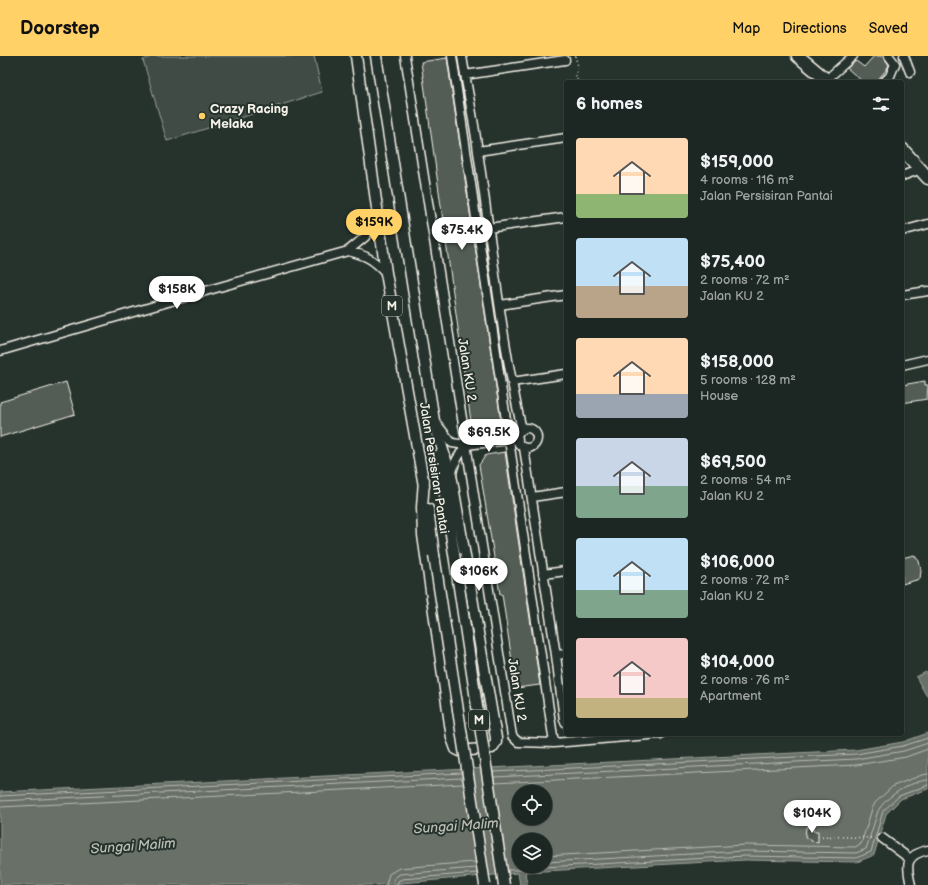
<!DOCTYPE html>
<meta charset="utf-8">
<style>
:root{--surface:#1c2622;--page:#29322f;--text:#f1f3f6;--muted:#a0a5a5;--line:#3a4340;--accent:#ffd166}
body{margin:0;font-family:"Balsamiq Sans",sans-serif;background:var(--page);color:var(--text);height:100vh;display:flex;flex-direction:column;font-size:15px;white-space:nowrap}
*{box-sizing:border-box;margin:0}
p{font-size:13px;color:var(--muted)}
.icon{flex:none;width:22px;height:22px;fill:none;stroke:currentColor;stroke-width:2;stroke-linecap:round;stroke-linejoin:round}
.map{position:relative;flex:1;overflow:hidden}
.sheet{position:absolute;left:564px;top:24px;width:340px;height:656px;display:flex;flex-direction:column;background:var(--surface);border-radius:4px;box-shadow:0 1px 3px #0004,0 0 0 1px var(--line)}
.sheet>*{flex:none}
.controls{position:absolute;left:512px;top:729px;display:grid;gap:8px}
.controls a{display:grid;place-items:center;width:40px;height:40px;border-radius:50%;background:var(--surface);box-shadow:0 1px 3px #0004,0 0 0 1px var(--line);font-size:20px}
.price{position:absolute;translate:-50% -34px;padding:0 9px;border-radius:14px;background:#fff;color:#222;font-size:13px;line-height:26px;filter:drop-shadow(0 1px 2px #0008)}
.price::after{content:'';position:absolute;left:50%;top:24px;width:12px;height:9px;margin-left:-6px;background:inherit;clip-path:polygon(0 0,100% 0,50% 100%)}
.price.active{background:var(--accent);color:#111}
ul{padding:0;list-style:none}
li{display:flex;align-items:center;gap:12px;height:100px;padding:0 12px}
li span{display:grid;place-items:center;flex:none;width:112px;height:80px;border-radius:4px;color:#555}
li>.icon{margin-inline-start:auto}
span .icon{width:48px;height:48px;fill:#fffc;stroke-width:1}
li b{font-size:17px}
h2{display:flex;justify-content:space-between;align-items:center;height:48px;padding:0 12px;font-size:17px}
header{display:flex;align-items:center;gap:24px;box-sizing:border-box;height:56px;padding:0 20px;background:var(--accent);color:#111}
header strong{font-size:19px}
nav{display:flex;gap:22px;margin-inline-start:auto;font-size:14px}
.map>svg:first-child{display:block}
</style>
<header>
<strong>Doorstep</strong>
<nav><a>Map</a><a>Directions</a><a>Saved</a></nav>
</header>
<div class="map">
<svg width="928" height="829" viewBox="0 0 928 829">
<rect width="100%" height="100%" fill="#26332d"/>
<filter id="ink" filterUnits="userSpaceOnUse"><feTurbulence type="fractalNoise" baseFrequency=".025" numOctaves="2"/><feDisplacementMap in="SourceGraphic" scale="8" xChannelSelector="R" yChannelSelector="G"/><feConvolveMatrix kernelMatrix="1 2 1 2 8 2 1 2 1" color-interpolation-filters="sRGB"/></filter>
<g filter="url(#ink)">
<path fill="#414b45" stroke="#9a9e96" d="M 153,0 L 314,0 L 322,36 L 167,85 L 143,4 Z"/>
<path fill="#676f68" stroke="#9fa39b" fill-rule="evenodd" d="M 926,616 L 928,620 L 928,638 L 926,639 L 916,621 Z
M 928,677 L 928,733 L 901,743 L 886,758 L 874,799 L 857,806 L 745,804 L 525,816 L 527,829 L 520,829 L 518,817 L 379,829 L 0,829 L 0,736 L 856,694 L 903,686 ZM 519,736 L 545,736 L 545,762 L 519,762 ZM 519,784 L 545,784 L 545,810 L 519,810 Z"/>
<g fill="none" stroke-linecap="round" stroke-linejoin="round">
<path stroke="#bcbdb5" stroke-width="1" d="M 493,716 L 856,698 L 903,690 L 928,682
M 494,721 L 856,703 L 904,695 L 928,687
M 495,727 L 856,709 L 906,701 L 928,693
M 0,740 L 462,717
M 0,745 L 462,722
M 0,751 L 463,728
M 545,800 L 745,789 L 855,791 L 861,788 L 872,753 L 875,747 L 893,730 L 922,719 L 928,718
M 545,806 L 745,795 L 856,797 L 866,793 L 878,755 C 886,740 911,725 928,724
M 508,814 L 521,814 L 526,812 L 745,800 L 856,802 L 871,796 L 883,755 L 899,740 L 928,729
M 386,829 L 389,818 L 399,812 L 475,806
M 392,829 L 394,822 L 400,818 L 476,812
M 397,829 L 398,825 L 402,823 L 477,817"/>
</g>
<path fill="#525c55" stroke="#f4f1e8" d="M 874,0 L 883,0 L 889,9 L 886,14 L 876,26 L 863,26 L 847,12 L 856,5 L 864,11 Z
M 447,2 L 503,378 L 483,381 L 472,373 L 421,6 Z
M 925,325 L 925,329 L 928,329 L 927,343 L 902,347 L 902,329 Z
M 66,326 L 75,358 L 0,381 L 0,346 Z
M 505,396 L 540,629 L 516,632 L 502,538 L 500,538 L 479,409 L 486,399 Z
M 914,499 L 919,505 L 921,514 L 920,523 L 902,528 L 902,502 Z
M 806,771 L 813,771 L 813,775 L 818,775 L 818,786 L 811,785 L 811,783 L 805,782 Z"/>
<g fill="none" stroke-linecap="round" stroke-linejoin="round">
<g stroke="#f4f1e8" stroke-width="11">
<path id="minor" d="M 405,0 L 512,680 L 518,686 L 554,687 L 661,678
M 452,0 L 554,687
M 462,0 C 467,32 474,64 478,96 C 492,189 501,283 522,374
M 904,0 L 910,16
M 465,19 L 565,4
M 826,24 L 853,0
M 884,26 L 890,20 L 895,8 L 889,0
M 478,95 L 566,82
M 902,120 L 921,113
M 488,172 L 566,161
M 902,175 L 928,168
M 348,195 C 366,199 374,204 386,217
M 902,239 L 928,235
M 500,249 L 566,239
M 0,295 L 216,232 L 348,195 L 365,181 L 378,160
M 902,309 L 928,303
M 512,326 L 566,318
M 436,367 L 452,387 L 466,389 L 518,383
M517 382a10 10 0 1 1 20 0a10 10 0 1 1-20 0Z
M 524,392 L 556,599 L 564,664 L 566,667
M 452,421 C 452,408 459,400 466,389
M 532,441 L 566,436
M 543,518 L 566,515
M 556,599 L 566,598
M 882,782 L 910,803
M 911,829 C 906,809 905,799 928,794"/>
</g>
<g stroke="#f4f1e8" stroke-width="13">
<path id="major" d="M 356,0 L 386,217 L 424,430
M 376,0 L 435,371
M 439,399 L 454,498
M 424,424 L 422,451 L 423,479 L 452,682 L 456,693 L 460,695 L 492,692 L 496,686 L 496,682 L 452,424 L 434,365
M 428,453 L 434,499"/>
</g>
<g stroke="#f4f1e8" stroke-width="15">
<path id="highway" d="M 798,0 L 829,26
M 902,93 L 928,122"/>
</g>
<path stroke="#f4f1e8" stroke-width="1.5" stroke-dasharray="1 3" stroke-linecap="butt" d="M 575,0 L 578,10 L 576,20 L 578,26
M 818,780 L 874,782"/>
<use href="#minor" stroke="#26332d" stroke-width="8"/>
<use href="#major" stroke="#26332d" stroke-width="10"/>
<use href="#highway" stroke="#26332d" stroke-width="12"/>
<g stroke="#f4f1e8" stroke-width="13" stroke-linecap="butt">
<path id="major-bridge" d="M 454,498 L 504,829
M 434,499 L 485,829"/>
</g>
<use href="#major-bridge" stroke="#26332d" stroke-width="10"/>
</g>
</g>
<circle fill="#ffd166" stroke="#26332d" stroke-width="1.5" cx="202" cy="60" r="4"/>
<g text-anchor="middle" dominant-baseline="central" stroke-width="4" stroke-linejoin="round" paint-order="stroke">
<g fill="#26332d" stroke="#b6b8b0" stroke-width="1">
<rect x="382" y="240" width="20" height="20" rx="3"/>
<rect x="469" y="654" width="20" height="20" rx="3"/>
</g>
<g font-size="12" font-weight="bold" fill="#f4f1e8">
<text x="392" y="250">M</text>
<text x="479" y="664">M</text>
</g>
<g font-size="13" font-weight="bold" fill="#f4f1e8" stroke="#26332d" text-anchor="start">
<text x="210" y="53">Crazy Racing<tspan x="210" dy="15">Melaka</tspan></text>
</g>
<g font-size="13" fill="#f4f1e8" stroke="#26332d">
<text transform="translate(467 314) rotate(81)">Jalan KU 2</text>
<text transform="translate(434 412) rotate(81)">Jalan Persisiran Pantai</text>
<text transform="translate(517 634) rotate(81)">Jalan KU 2</text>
</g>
<g font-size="14" font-style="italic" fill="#bcbdb5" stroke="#26332d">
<text transform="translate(456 770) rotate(-4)">Sungai Malim</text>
<text transform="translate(133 790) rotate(-4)">Sungai Malim</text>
</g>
</g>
</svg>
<div class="controls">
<a><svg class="icon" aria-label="locate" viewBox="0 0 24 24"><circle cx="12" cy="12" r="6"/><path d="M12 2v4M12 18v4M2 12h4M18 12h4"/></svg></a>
<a><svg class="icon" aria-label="layers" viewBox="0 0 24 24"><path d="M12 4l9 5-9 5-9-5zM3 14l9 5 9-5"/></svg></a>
</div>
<b class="price active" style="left:374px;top:187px">$159K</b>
<b class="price" style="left:462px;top:195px">$75.4K</b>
<b class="price" style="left:177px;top:254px">$158K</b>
<b class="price" style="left:489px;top:397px">$69.5K</b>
<b class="price" style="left:479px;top:536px">$106K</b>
<b class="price" style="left:812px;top:778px">$104K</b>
<section class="sheet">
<h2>6 homes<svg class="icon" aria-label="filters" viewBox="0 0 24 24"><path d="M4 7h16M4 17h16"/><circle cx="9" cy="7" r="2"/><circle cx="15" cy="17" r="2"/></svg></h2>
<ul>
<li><span style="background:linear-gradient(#ffd9b3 70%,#8fb573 0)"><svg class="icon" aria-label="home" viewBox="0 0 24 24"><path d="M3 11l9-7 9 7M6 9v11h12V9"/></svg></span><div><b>$159,000</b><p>4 rooms · 116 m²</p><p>Jalan Persisiran Pantai</p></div></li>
<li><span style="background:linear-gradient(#bfe0f5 60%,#b9a48a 0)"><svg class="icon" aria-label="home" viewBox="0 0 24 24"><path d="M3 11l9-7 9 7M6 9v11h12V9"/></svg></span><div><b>$75,400</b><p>2 rooms · 72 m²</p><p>Jalan KU 2</p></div></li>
<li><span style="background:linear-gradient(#ffd9b3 70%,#9aa5b1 0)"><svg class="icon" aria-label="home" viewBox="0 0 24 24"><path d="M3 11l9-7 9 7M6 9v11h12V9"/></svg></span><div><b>$158,000</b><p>5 rooms · 128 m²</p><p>House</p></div></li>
<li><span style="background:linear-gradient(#c9d6e8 60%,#7fa58c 0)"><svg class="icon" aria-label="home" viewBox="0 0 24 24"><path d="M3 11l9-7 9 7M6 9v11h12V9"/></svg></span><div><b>$69,500</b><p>2 rooms · 54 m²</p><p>Jalan KU 2</p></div></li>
<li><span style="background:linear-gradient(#bfe0f5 65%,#7fa58c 0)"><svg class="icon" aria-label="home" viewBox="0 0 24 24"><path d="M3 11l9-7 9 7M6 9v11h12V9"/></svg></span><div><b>$106,000</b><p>2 rooms · 72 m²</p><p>Jalan KU 2</p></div></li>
<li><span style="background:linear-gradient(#f6c9c9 75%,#c2b280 0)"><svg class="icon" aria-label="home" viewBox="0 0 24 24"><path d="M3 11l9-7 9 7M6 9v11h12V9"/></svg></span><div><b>$104,000</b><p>2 rooms · 76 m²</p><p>Apartment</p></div></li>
</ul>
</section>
</div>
